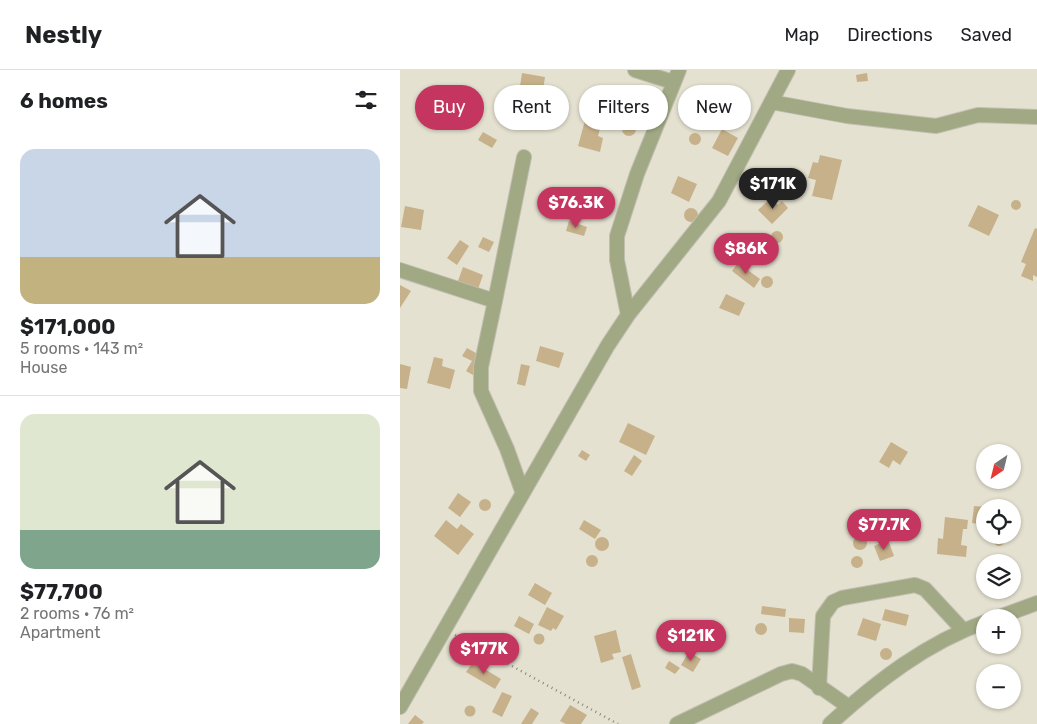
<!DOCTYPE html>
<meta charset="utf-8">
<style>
:root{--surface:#fff;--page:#f6f6f6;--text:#202124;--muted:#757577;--line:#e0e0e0;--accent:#c4355f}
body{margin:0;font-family:Rubik,sans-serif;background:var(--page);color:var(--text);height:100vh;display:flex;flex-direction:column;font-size:19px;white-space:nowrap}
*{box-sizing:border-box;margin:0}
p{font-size:16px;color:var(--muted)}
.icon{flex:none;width:28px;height:28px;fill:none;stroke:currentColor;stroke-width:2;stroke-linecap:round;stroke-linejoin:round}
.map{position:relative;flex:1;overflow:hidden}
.drawer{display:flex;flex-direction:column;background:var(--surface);width:400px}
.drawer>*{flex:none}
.top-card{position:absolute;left:15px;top:15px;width:475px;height:45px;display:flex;gap:10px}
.needle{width:32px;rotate:215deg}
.buttons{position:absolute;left:576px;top:374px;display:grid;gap:10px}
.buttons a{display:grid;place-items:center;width:45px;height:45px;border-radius:50%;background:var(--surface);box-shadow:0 1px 4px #0004;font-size:25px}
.price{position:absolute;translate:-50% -42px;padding:0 11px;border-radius:18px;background:var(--accent);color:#fff;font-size:16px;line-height:32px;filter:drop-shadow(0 1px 2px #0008)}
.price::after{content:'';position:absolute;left:50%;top:30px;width:15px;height:11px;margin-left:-8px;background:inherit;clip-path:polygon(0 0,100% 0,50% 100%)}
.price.active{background:#222;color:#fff}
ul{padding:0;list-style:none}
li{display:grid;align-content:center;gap:10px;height:265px;padding:0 20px}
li+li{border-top:1px solid var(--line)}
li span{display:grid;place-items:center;height:155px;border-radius:15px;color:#555}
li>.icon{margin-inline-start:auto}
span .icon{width:90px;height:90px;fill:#fffc;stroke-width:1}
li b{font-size:21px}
h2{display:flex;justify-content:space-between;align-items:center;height:60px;padding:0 20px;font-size:21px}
.tag{padding:0 18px;border-radius:22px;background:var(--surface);box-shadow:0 1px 4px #0004;font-size:18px;line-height:45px}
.tag.active{background:var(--accent);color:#fff}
header{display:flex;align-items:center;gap:30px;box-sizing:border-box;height:70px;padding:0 25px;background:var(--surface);border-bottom:1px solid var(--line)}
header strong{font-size:24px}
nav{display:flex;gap:28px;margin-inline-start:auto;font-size:18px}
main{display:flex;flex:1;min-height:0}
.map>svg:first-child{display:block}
</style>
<header>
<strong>Nestly</strong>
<nav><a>Map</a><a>Directions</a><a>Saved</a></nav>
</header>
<main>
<section class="drawer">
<h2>6 homes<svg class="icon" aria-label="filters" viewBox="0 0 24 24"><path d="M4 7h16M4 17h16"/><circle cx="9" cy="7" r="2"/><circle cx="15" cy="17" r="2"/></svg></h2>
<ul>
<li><span style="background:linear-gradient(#c9d6e8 70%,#c2b280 0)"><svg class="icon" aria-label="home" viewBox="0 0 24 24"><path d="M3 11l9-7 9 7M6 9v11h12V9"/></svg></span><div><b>$171,000</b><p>5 rooms · 143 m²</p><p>House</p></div></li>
<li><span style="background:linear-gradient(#dfe7d0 75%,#7fa58c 0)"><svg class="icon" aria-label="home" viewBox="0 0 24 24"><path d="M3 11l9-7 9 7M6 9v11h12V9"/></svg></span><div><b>$77,700</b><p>2 rooms · 76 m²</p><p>Apartment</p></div></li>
</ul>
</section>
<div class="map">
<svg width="637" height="654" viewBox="0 0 637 654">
<rect width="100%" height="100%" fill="#e4e1d0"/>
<path fill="#c7b18a" d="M 122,3 L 145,7 L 142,27 L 119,23 Z
M 467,3 L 468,11 L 457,12 L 456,5 Z
M103 27a7 7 0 1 1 14 0a7 7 0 1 1-14 0Z
M120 45a6 6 0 1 1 12 0a6 6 0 1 1-12 0Z
M 186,47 L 202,51 L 198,66 L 203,68 L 200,82 L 178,76 Z
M222 59a7 7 0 1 1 14 0a7 7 0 1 1-14 0Z
M 322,59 L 338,68 L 328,86 L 312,78 Z
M 83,62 L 97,70 L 92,78 L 78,70 Z
M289 69a6 6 0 1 1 12 0a6 6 0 1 1-12 0Z
M 420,85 L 442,90 L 432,130 L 412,126 L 416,110 L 408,108 L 413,92 L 418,93 Z
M 278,106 L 297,114 L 289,132 L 271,123 Z
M 371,128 L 378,135 L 382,131 L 388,138 L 372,154 L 358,140 Z
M611 135a5 5 0 1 1 10 0a5 5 0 1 1-10 0Z
M191 141a7 7 0 1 1 14 0a7 7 0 1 1-14 0Z
M 578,135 L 599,145 L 589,166 L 568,156 Z
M 5,136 L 24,140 L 21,160 L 1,157 Z
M284 145a7 7 0 1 1 14 0a7 7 0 1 1-14 0Z
M 169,151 L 187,157 L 184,166 L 166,161 Z
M 635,158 L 637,159 L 637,207 L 633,205 L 633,211 L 621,206 L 626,194 L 621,192 Z
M371 167a6 6 0 1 1 12 0a6 6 0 1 1-12 0Z
M 83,167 L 94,172 L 89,182 L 78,177 Z
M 60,170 L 69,176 L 57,195 L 47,188 Z
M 338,193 L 360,209 L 354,218 L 332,201 Z
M 63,197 L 83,205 L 78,219 L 58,211 Z
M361 212a6 6 0 1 1 12 0a6 6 0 1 1-12 0Z
M 0,215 L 11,221 L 0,238 Z
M 326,224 L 345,233 L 339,246 L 319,238 Z
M 140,276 L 164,283 L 159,298 L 136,291 Z
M 67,278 L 83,287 L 73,305 L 66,301 L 72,291 L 62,286 Z
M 34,287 L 43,289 L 42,296 L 55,300 L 50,319 L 27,313 Z
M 0,294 L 11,297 L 7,319 L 0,318 Z
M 121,294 L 130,296 L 125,316 L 117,314 Z
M 228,353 L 255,366 L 246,385 L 219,372 Z
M 491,372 L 508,382 L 500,395 L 493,390 L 489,398 L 479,392 Z
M 182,380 L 190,385 L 186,391 L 178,386 Z
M 234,385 L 242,391 L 232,406 L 224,401 Z
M 58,423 L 71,432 L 60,447 L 48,438 Z
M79 435a6 6 0 1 1 12 0a6 6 0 1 1-12 0Z
M 574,436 L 585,437 L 585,455 L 572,453 Z
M 545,447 L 568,450 L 567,459 L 563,459 L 561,475 L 567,476 L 566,487 L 537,484 L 538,468 L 543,469 Z
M 46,450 L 57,459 L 61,454 L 74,464 L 58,485 L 34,466 Z
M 184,450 L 201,460 L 195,469 L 179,459 Z
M593 470a6 6 0 1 1 12 0a6 6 0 1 1-12 0Z
M453 473a7 7 0 1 1 14 0a7 7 0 1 1-14 0Z
M195 474a7 7 0 1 1 14 0a7 7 0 1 1-14 0Z
M 488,470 L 494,486 L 480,491 L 474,476 Z
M186 491a6 6 0 1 1 12 0a6 6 0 1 1-12 0Z
M451 492a6 6 0 1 1 12 0a6 6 0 1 1-12 0Z
M 135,513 L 152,523 L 145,535 L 128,525 Z
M 362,536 L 386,539 L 385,547 L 361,544 Z
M 147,537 L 164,546 L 156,560 L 153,558 L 151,561 L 138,555 Z
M 485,539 L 509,545 L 506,556 L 482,550 Z
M 119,546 L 134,554 L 129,564 L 114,556 Z
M 389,548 L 405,549 L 404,563 L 389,562 Z
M 463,548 L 481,554 L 476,571 L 457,565 Z
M355 559a6 6 0 1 1 12 0a6 6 0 1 1-12 0Z
M 216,560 L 221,582 L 212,584 L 214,589 L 201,593 L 194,566 Z
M133.5 569a5.5 5.5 0 1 1 11 0a5.5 5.5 0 1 1-11 0Z
M480 584a6 6 0 1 1 12 0a6 6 0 1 1-12 0Z
M 289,582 L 301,589 L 293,602 L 281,595 Z
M 231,584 L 241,617 L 232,620 L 222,587 Z
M 269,591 L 280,598 L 275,604 L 265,598 Z
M 73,592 L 101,609 L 95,619 L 66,602 Z
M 102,622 L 112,626 L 102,647 L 92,642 Z
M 170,635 L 187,645 L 181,654 L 166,654 L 160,651 Z
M64.5 641a5.5 5.5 0 1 1 11 0a5.5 5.5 0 1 1-11 0Z
M 131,638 L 139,643 L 132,654 L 121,654 Z
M 15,645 L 24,652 L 22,654 L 8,654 Z"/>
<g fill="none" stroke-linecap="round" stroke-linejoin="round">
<g stroke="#c0beaf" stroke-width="16">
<path id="minor" d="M 235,0 L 273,12
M 371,32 L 447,46 L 536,56 L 578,45 L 637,47
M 0,200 L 95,231 L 81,297 L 81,321 L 107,379 L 122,421
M 95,231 L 124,87
M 228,245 L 217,190 L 217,166 L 237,104 L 279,0
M 596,548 L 637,533
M 419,618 L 423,546 L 433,532 L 442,528 L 515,515 L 525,519 L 563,560
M 0,637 L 208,275 L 228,245 L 319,131 L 388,0
M 277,654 L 381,604 L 392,601 L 402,604 L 449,637
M 430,654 C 476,612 526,573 585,552"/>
</g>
<path stroke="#8a877b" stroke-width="2.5" stroke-dasharray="1 4" stroke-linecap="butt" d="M 55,565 L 218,654"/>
<use href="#minor" stroke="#a0a984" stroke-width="14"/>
</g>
</svg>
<div class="buttons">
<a><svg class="needle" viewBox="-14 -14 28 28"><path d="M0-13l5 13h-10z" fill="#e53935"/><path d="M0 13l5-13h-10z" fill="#757577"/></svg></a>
<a><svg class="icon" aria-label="locate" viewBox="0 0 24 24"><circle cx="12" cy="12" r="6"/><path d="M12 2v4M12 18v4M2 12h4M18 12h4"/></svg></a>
<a><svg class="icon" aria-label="layers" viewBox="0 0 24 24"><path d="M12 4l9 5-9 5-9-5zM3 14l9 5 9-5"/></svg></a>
<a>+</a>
<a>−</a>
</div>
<b class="price active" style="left:373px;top:140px">$171K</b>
<b class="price" style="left:176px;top:159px">$76.3K</b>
<b class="price" style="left:346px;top:205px">$86K</b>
<b class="price" style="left:484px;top:481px">$77.7K</b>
<b class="price" style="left:291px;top:592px">$121K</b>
<b class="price" style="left:84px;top:605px">$177K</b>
<div class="top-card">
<a class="tag active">Buy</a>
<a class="tag">Rent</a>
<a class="tag">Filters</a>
<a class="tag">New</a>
</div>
</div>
</main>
